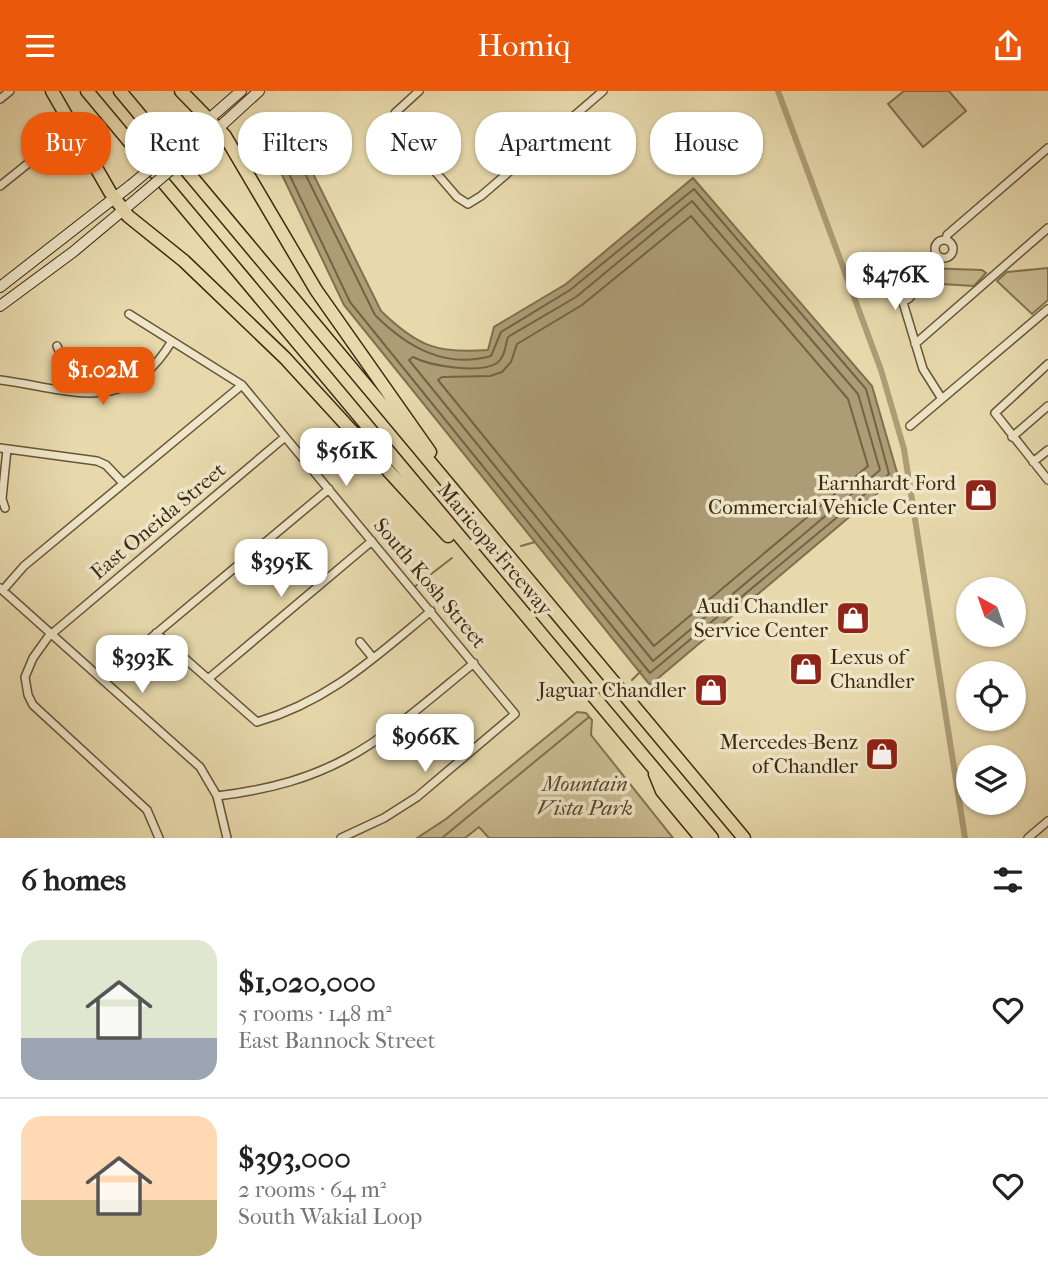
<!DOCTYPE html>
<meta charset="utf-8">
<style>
:root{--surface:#fff;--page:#f2f2f2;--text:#222;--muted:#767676;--line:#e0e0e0;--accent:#ea580c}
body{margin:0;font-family:"IM FELL French Canon",serif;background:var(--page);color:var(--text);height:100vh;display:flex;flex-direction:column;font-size:26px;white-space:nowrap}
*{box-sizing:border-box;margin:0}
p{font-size:23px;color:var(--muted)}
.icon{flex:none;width:38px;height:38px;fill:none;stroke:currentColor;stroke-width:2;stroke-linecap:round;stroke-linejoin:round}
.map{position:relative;height:747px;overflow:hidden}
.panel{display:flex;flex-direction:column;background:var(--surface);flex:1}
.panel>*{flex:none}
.guide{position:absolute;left:21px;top:21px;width:1006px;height:63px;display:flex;gap:14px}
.needle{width:46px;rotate:320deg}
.tools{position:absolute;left:956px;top:486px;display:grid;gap:14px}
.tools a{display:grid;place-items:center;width:70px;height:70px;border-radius:50%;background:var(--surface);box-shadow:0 2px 5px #0004;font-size:35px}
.price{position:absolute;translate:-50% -60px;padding:0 16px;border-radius:14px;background:#fff;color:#222;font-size:23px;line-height:46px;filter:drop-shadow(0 2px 4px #0008)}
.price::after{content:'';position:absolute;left:50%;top:42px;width:21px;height:16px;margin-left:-10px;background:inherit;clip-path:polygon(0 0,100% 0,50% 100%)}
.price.selected{background:var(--accent);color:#fff}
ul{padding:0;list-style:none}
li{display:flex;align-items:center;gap:21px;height:175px;padding:0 21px}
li+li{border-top:2px solid var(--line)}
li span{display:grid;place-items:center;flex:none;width:196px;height:140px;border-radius:21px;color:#555}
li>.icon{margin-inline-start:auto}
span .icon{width:84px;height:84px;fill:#fffc;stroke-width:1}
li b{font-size:30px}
h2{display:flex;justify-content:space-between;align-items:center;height:84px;padding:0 21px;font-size:30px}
.chip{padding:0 24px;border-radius:28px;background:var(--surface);box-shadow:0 2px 5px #0004;font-size:24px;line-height:63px}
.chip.selected{background:var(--accent);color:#fff}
header{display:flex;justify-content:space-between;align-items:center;height:91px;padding:0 21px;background:var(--accent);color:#fff;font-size:32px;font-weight:600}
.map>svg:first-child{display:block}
</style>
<header><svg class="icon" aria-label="menu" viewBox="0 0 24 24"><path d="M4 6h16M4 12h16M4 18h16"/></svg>Homiq<svg class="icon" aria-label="share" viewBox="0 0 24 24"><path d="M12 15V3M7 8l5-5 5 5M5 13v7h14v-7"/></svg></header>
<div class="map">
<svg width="1048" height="747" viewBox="0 0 1048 747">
<rect width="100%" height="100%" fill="#e7d9ac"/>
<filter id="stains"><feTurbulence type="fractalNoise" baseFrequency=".00286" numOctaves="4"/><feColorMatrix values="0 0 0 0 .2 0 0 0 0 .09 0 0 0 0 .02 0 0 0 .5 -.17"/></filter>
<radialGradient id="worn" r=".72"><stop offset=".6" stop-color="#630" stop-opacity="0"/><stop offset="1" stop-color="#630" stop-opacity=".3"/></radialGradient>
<path fill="#cabb91" stroke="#837250" stroke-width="2" d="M 904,0 L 949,0 L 966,20 L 923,56 L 888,13 Z
M 866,175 L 982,179 L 986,182 L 974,195 L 861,188 Z
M 1048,177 L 1048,209 L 1032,223 L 997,190 L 1007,181 Z
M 577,621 L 586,622 L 592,629 L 591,644 L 673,747 L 489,747 L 479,736 L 465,747 L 417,747 L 446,728 Z"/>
<path fill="#ad9d77" stroke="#806f4d" stroke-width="2" d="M 286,28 L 381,220 C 417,255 437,263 488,259 L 494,236 L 566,193 L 693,87 L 872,295 L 898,385 L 650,594 L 344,214 L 264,46 L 274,33 Z"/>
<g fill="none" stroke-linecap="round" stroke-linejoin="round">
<path stroke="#746343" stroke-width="2" d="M 280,38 L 284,40 L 375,224 C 407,256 445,278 491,265 L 501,241 L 570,199 L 694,98 L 866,298 L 889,383 L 650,582 L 350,211 L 272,47 Z
M 692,110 L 858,303 L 880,379 L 653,570 L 409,269 L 413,266 C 430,275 480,283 497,272 C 505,266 505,255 508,246 L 576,206 Z
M 691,125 L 848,308 L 868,375 L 654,555 L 438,289 L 442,286 L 490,285 L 502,281 L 511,271 L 517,253 L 582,214 Z"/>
<path stroke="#806f4d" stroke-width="2" d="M 521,455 L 535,451
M 413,497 L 452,467
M 632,589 L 641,580
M 442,747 L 589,626"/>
<path stroke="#ad9d77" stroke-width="6" d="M 778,0 L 881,279 L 904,358 L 965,747"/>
<g stroke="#675536" stroke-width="10">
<path id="minor" d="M 419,0 L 395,22 L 396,35 L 457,106 L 468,113 L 481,105 L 603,0
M 0,8 L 10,0
M 0,95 L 56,50
M935 158a9 9 0 1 1 18 0a9 9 0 1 1-18 0Z
M 946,149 L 947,144 L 1048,57
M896 201a8 8 0 1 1 16 0a8 8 0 1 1-16 0Z
M 902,208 L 923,278 L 942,308
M 129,223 L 242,294 L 515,623 L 417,706 L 384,727 L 341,747
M 915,253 L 1048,137
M 57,255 L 64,272 L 62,297
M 1048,273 L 995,322 L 1048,389
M 0,289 C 75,299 126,326 172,250
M 910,335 L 1048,218
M 1012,346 L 1048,315
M 0,357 L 97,370 L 106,374 L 123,392
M 1033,371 L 1048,359
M 5,417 L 2,408 L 7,358
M 0,497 L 200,676 L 217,705 L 227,747
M 3,499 L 24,475 L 242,294
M 156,542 L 257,631 C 329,610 374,567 431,520
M 360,551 L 373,567
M 103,587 L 329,398
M 208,588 L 372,450
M 217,705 C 341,690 381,648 474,572
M 159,747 L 147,719 L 33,614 L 28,604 L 25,586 L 33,567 L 48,546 L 285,346
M 1028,747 L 1048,730"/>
</g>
<g stroke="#3c290f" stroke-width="12">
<path id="secondary" d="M 193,42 L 241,0
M 201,53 L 259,0
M 0,196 L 131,94
M 0,215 L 73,161 L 140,105"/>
</g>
<g stroke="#3c290f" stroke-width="15">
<path id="motorway" d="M 52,0 L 110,101 L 128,125 L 184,170 L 285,267 L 448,445
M 87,0 L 712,747
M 120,0 L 744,747
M 181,0 L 225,45 L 316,199 L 430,361
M 655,683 L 662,700 L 701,747"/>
</g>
<use href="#minor" stroke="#efe6c9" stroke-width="7"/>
<use href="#secondary" stroke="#efe6c9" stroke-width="10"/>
<use href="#motorway" stroke="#e7d9ac" stroke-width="12"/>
<g stroke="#3c290f" stroke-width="12" stroke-linecap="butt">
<path id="secondary-bridge" d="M 131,94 L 193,42
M 140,105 L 201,53"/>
</g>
<use href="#secondary-bridge" stroke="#efe6c9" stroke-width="10"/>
</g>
<defs>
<g id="shop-square" transform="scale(1.75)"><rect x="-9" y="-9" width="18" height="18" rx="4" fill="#8f2418" stroke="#efe6c9"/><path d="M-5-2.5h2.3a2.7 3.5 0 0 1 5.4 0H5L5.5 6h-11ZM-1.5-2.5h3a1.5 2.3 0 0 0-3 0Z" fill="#fff"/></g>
</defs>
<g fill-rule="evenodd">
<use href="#shop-square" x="981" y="404"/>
<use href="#shop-square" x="853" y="527"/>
<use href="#shop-square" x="806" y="578"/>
<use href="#shop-square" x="711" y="599"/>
<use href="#shop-square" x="882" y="663"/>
</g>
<g text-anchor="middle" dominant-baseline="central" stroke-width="7" stroke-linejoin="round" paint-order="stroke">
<g font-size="21" fill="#3c290f" stroke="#efe6c9" text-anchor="end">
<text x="956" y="392">Earnhardt Ford<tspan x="956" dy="24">Commercial Vehicle Center</tspan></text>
<text x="828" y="515">Audi Chandler<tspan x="828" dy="24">Service Center</tspan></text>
<text x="830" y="566" text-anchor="start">Lexus of<tspan x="830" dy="24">Chandler</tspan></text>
<text x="686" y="599">Jaguar Chandler</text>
<text x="858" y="651">Mercedes-Benz<tspan x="858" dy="24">of Chandler</tspan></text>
</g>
<g font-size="21" fill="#3c290f" stroke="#efe6c9">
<text transform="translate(158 430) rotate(-40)">East Oneida Street</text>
<text transform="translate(495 458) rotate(50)">Maricopa Freeway</text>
<text transform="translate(430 492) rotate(50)">South Kosh Street</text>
</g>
<g font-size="21" font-style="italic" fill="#584629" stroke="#efe6c9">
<text x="585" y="693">Mountain<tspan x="585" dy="24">Vista Park</tspan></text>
</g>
</g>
<rect width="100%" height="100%" filter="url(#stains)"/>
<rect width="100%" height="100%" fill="url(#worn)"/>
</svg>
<div class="tools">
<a><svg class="needle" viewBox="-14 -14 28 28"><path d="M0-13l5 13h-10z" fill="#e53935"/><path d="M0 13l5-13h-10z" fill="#767676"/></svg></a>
<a><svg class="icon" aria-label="locate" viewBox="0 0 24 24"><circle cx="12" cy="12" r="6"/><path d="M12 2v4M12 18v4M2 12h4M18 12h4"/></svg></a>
<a><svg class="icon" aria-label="layers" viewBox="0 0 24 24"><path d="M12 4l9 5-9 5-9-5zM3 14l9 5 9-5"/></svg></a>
</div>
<b class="price" style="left:895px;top:221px">$476K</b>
<b class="price selected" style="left:103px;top:316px">$1.02M</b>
<b class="price" style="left:346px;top:397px">$561K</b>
<b class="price" style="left:281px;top:508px">$395K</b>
<b class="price" style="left:142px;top:604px">$393K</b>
<b class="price" style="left:425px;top:683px">$966K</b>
<div class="guide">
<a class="chip selected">Buy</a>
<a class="chip">Rent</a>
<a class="chip">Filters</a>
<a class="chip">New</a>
<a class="chip">Apartment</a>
<a class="chip">House</a>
</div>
</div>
<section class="panel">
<h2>6 homes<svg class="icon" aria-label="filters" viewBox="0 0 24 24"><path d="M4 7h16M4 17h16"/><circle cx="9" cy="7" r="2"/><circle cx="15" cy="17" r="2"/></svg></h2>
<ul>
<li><span style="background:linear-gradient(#dfe7d0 70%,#9aa5b1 0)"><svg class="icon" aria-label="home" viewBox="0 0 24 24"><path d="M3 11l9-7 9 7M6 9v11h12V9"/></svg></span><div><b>$1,020,000</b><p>5 rooms · 148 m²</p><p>East Bannock Street</p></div><svg class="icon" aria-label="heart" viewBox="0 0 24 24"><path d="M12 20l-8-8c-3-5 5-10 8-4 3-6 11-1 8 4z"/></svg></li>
<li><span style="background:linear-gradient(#ffd9b3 60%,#c2b280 0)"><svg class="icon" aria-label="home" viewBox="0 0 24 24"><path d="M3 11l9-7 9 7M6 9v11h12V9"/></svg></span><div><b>$393,000</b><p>2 rooms · 64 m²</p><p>South Wakial Loop</p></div><svg class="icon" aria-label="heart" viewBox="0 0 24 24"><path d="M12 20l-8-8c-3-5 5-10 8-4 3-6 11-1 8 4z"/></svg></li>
</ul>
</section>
